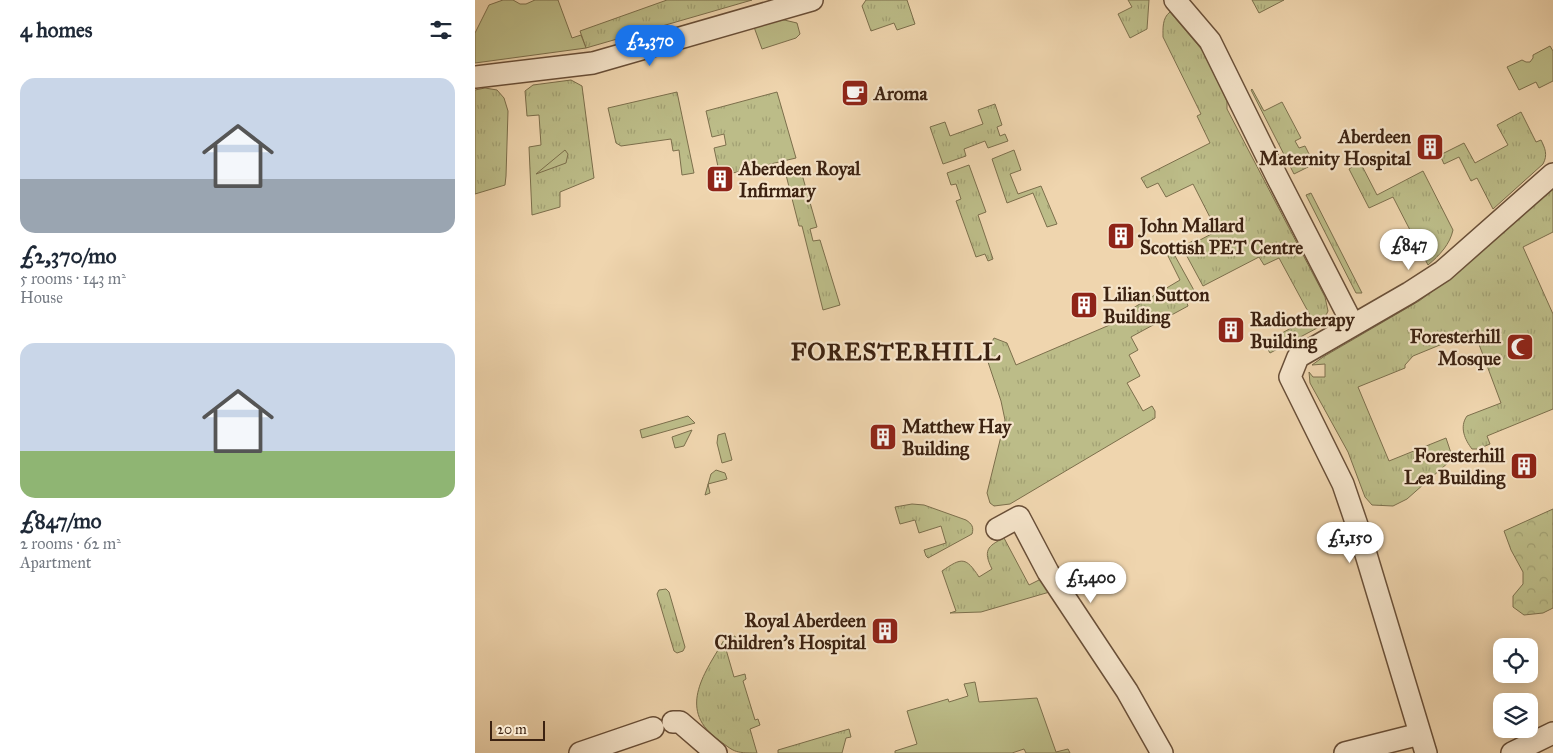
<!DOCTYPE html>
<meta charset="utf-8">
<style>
:root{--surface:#fff;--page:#f6f6f7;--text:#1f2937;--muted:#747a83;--accent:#1a73e8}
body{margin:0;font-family:"IM FELL Great Primer",serif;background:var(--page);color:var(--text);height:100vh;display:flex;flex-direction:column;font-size:19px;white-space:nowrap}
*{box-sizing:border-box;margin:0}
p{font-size:16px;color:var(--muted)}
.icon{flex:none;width:28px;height:28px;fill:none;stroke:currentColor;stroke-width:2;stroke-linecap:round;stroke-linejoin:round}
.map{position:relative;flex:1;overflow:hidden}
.side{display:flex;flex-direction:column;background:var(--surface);width:475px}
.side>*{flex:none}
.controls{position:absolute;left:1018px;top:638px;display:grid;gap:10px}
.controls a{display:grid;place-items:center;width:45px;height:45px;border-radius:10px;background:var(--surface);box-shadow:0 2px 12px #0003;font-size:25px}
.scale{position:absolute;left:15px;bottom:12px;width:55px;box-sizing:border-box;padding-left:5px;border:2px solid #3c2211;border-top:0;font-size:14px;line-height:18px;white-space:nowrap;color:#3c2211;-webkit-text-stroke:4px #f5e4ca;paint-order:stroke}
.price{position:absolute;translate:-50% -42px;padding:0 11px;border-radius:18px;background:#fff;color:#222;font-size:16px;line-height:32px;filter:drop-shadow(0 1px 2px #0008)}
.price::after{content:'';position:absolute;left:50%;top:30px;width:15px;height:11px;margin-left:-8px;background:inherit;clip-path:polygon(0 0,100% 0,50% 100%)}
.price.on{background:var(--accent);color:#fff}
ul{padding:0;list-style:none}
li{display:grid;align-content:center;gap:10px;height:265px;padding:0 20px}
li span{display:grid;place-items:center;height:155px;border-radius:15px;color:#555}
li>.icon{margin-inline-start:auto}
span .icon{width:90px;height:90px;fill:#fffc;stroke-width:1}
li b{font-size:21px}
h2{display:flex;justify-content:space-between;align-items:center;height:60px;padding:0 20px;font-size:21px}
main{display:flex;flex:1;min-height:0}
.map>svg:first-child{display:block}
</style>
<main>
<section class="side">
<h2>4 homes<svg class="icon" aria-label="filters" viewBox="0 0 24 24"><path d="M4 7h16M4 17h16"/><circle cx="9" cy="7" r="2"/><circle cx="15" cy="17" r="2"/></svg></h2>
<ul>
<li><span style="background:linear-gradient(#c9d6e8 65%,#9aa5b1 0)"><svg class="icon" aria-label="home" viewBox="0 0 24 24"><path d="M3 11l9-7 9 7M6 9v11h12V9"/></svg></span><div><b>£2,370/mo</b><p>5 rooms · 143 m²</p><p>House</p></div></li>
<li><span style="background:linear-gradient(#c9d6e8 70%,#8fb573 0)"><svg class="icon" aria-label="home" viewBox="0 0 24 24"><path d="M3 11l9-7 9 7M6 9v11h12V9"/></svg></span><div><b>£847/mo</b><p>2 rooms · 62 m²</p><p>Apartment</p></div></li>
</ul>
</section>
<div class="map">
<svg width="1078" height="753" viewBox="0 0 1078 753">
<defs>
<pattern id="grass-tufts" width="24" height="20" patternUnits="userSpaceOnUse" patternTransform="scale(1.25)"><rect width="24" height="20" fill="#bcbc88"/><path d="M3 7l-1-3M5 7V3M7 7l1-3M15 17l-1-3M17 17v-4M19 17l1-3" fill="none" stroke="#a2a174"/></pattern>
<pattern id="forest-crowns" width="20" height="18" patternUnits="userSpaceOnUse" patternTransform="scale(1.25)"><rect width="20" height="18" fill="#bcbc88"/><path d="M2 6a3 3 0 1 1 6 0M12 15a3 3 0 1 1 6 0" fill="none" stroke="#a2a174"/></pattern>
</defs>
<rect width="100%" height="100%" fill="#efd5ae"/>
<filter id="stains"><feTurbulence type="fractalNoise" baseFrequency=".004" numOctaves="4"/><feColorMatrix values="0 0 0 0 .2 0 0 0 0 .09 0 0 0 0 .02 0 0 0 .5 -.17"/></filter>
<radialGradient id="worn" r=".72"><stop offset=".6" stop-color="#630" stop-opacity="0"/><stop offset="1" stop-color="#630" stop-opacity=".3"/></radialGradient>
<path fill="url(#grass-tufts)" stroke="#7c6f4c" d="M 192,0 L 277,0 L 111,48 L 105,31 Z
M 391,0 L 432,0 L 440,24 L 422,30 L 419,23 L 396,31 L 387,6 Z
M 653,0 L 674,0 L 672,29 L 655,38 L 643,14 L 657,7 Z
M 777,0 L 809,0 L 784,13 Z
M 695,12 L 728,51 L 752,101 L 752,109 L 850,297 L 853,311 L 846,326 L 795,353 L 789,343 L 836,317 L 804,258 L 789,265 L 784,257 L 728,286 L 707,247 L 723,238 L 725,240 L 742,231 L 718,184 L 691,197 L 683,183 L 672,188 L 666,178 L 735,143 L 722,116 L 726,114 L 688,37 C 688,29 687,18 695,12 Z
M 96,80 L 107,86 L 119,178 L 85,192 L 85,207 L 57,215 L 54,147 L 66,145 L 64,115 L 52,116 L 50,91 L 58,85 Z
M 10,88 L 22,90 L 29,98 L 33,111 L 31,176 L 30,185 L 0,194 L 0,90 Z
M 777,89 L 789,111 L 807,102 L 826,138 L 820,141 L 824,148 L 830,146 L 839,164 L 819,174 L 776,90 Z
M 202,92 L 219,173 L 207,175 L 204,150 L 198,151 L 196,139 L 146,146 L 141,143 L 133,108 Z
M 302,92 L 321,158 L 245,176 L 239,148 L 251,145 L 249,134 L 237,137 L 231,111 Z
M 520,104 L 527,125 L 522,127 L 525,136 L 530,134 L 533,141 L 513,148 L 510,141 L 489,149 L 491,156 L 468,164 L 455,127 L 470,122 L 475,136 L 508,124 L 503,110 Z
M 1046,112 L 1061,142 L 1066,140 C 1070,148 1073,155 1068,164 L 1018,209 L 1002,178 L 996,181 L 984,157 L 969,164 L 965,155 L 989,143 L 1000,163 L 1033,145 L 1022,125 Z
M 539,150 L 546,170 L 535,174 L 543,194 L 566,186 L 582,224 L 572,227 L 558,193 L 532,203 L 517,159 Z
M 885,162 L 902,195 L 948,171 L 978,230 C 975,244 965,255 953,265 L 918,197 L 894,208 L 874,169 Z
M 494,165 L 511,212 L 503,215 L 518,259 L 513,261 L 510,254 L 501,257 L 481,201 L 486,199 L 481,184 L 476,185 L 472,173 Z
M 326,171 L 342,227 L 335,229 L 338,241 L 345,240 L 365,305 L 348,310 L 327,226 L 324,226 L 311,175 Z
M 1078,186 L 1078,232 L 1048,247 L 1078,314 L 1078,409 L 1012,436 L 1015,444 L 1003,449 L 997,449 C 990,440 984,427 992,416 L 1026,403 L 999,331 L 938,356 L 930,365 L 930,368 L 883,387 L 914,461 L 971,438 L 976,453 L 975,461 L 932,499 L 918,506 L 897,505 L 890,497 L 873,452 L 835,383 L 834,372 L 838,377 L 850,377 L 850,364 L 837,365 L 848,357 L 944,301 L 981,274 Z
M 836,193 L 887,293 L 881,293 L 831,195 Z
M 694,245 L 721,294 L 711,300 L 713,306 L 656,337 L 663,350 L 654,355 L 665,376 L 652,383 L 668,411 L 677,406 L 680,411 L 680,418 L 535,504 L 519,506 L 515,503 L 512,493 L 530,420 L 526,401 L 513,362 L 512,351 L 519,338 L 532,343 L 541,365 L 644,321 L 648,314 L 705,280 L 689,248 Z
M 437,504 L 449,505 L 491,520 C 497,524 499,527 497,534 L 453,558 L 451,556 L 449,550 L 471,543 L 466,526 L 444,533 L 440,520 L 425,524 L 420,507 Z
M 529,538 L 554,585 L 568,578 L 578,591 L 506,612 L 475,613 L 481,611 L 467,571 C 487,557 491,557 504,577 L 517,569 C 508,551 512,546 529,538 Z
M 191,589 L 194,592 L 210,647 L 208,651 L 202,653 L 199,651 L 182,594 L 184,590 Z
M 260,636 L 261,642 L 250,646 L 259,677 L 270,674 L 271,679 L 268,681 L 280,720 L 283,719 L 285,725 L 275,729 L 282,753 C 258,753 260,752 241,738 C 202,708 231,671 249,640 Z
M 374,729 L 376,737 L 371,738 L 367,753 L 303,753 L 303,750 Z"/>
<path fill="url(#forest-crowns)" stroke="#7c6f4c" d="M 1078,509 L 1078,608 L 1068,613 L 1049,615 L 1038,607 L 1038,596 L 1048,584 L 1048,572 L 1036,550 L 1029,531 Z"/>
<path fill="#bcbc88" stroke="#7c6f4c" d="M 28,0 L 38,0 L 45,4 L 51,4 L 60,0 L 83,0 L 97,38 L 106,35 L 111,48 L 0,63 L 0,33 L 14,5 Z
M 305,19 L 322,23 L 325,34 L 321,38 L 287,49 L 279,27 Z
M 1075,46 L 1078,51 L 1078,81 L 1064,88 L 1061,82 L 1044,90 L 1032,67 L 1047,60 L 1051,62 L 1055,62 L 1058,58 L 1058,55 Z
M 90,150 L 93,154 L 91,163 L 61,174 Z
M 213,416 L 220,423 L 167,438 L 165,430 Z
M 217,430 L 209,446 L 200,448 L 197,437 Z
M 250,433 L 257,460 L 247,463 L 242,443 L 243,435 Z
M 241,470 L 250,473 L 252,479 L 233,484 L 235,493 L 230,495 L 236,474 Z
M 500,682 L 504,702 L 562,698 L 581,752 L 593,749 L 595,753 L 551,753 L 549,749 L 537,753 L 420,753 L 420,751 L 442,744 L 432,711 L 473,699 L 474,702 L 493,696 L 489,684 Z"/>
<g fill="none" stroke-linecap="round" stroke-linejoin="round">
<g stroke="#694f38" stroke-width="24">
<path id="street" d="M 700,0 L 735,41 L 802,177 L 878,325
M 0,77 L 118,63 L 337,0
M 522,529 L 544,517 L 573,572 L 652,691 L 687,753
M 198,722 L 205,722 L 241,753
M 105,753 L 178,728
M 870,753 L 945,734
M 951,753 L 883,528 L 868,484 L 815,377 L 823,357 L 934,293 L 968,271 L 1078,174
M 1037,753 L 1078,733"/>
</g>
<use href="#street" stroke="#f5e4ca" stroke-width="21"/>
</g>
<defs>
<g id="cafe-square" transform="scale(1.4375)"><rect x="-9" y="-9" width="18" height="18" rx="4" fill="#8f2418" stroke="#f5e4ca"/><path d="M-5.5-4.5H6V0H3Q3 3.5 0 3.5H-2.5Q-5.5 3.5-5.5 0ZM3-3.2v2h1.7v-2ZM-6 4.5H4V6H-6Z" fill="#fff"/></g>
<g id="building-square" transform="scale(1.4375)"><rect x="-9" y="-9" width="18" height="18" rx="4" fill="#8f2418" stroke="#f5e4ca"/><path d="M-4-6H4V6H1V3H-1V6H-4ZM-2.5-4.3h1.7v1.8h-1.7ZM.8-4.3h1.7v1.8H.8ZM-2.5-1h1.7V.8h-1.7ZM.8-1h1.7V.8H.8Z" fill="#fff"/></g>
<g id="mosque-square" transform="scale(1.4375)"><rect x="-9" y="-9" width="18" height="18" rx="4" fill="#8f2418" stroke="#f5e4ca"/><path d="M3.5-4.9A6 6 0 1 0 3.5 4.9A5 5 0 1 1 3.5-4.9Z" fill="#fff"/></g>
</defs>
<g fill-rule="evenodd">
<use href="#cafe-square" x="380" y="93"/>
<use href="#building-square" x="955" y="147"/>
<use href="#building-square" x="245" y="179"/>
<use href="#building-square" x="646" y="236"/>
<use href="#building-square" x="609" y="305"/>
<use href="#building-square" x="756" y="330"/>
<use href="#mosque-square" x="1045" y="347"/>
<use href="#building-square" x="408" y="437"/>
<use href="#building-square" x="1049" y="466"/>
<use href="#building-square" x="410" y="631"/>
</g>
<g text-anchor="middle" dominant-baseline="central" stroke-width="4.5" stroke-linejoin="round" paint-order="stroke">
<g font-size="19" font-weight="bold" fill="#3c2211" stroke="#f5e4ca" text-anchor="start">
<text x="399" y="93">Aroma</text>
<text x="936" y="136" text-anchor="end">Aberdeen<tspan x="936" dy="22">Maternity Hospital</tspan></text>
<text x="264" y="168">Aberdeen Royal<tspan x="264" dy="22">Infirmary</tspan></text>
<text x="665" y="225">John Mallard<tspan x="665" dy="22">Scottish PET Centre</tspan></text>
<text x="628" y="294">Lilian Sutton<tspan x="628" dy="22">Building</tspan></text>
<text x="775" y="319">Radiotherapy<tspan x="775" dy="22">Building</tspan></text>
<text x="1026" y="336" text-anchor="end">Foresterhill<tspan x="1026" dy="22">Mosque</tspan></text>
<text x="427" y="426">Matthew Hay<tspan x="427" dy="22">Building</tspan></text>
<text x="1030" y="455" text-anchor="end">Foresterhill<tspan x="1030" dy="22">Lea Building</tspan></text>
<text x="391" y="620" text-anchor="end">Royal Aberdeen<tspan x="391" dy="22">Children's Hospital</tspan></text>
</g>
<g font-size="24" font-weight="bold" letter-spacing="1" fill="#3c2211" stroke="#f5e4ca">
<text x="421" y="352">FORESTERHILL</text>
</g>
</g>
<rect width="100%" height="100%" filter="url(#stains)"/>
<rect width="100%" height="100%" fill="url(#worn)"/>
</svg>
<div class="controls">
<a><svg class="icon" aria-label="locate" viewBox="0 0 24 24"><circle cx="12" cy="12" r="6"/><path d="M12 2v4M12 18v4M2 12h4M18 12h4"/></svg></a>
<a><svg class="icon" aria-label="layers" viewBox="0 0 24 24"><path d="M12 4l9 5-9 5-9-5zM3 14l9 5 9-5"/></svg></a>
</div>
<div class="scale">20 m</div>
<b class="price on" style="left:175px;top:67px">£2,370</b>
<b class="price" style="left:934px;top:271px">£847</b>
<b class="price" style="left:875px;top:564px">£1,150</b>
<b class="price" style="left:616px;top:604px">£1,400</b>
</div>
</main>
